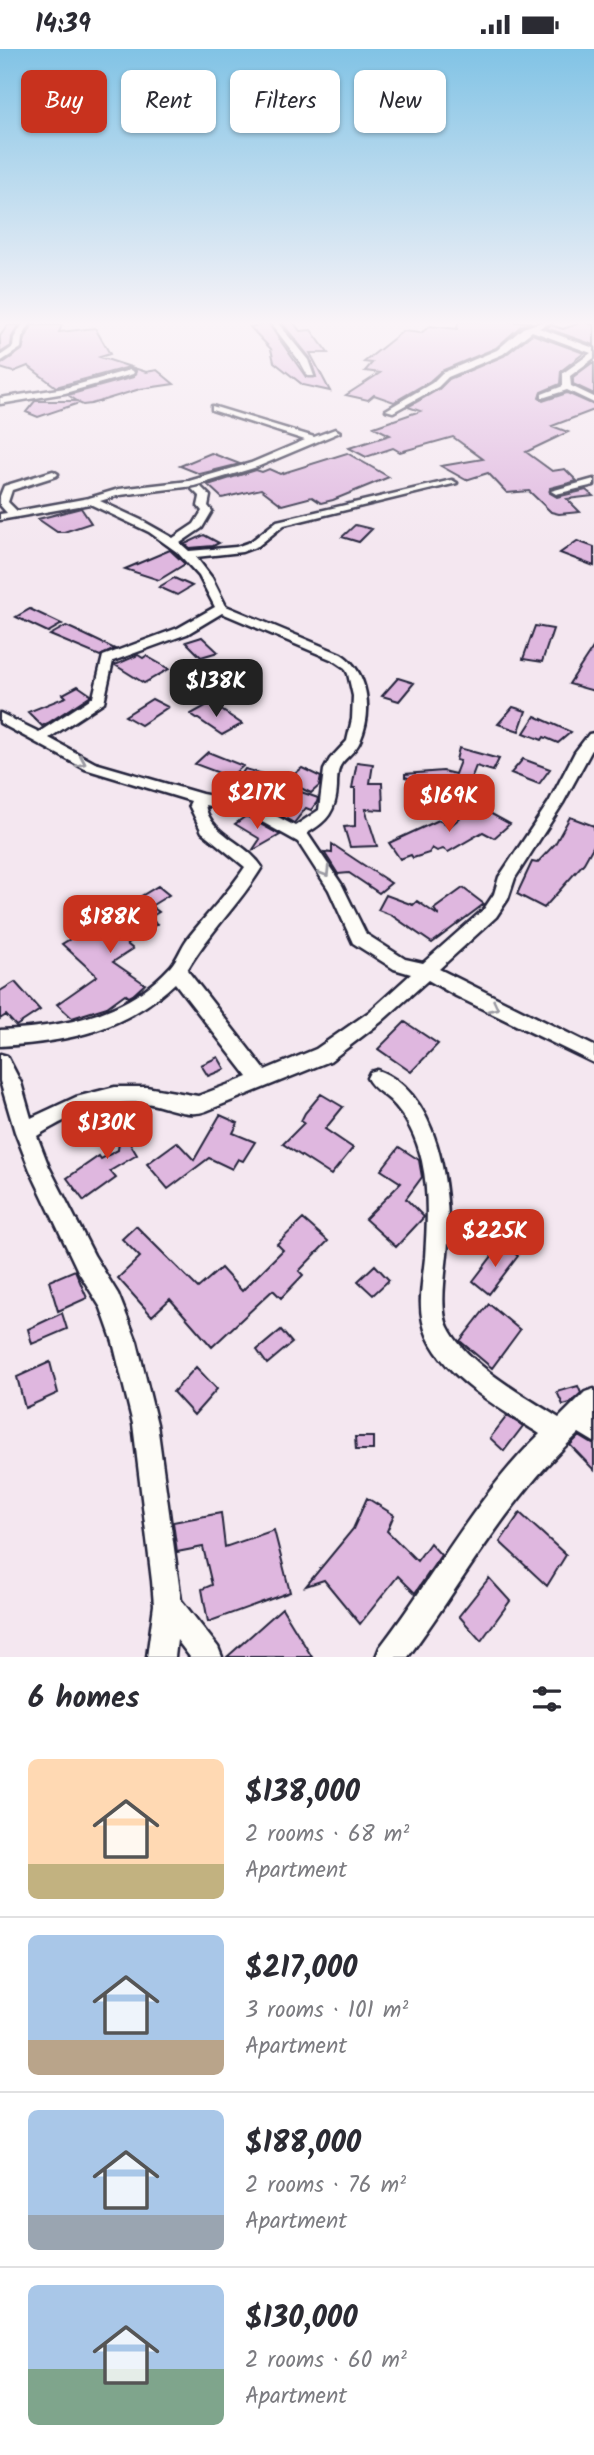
<!DOCTYPE html>
<meta charset="utf-8">
<style>
:root{--surface:#fff;--page:#f2f2f3;--text:#2b2b33;--muted:#7c7c81;--line:#e1e1e2;--accent:#c8321e}
body{margin:0;font-family:Kalam,sans-serif;background:var(--page);color:var(--text);height:100vh;display:flex;flex-direction:column;font-size:26px;white-space:nowrap}
*{box-sizing:border-box;margin:0}
p{font-size:23px;color:var(--muted)}
.icon{flex:none;width:38px;height:38px;fill:none;stroke:currentColor;stroke-width:2;stroke-linecap:round;stroke-linejoin:round}
.map{position:relative;height:1608px;overflow:hidden}
.sheet{display:flex;flex-direction:column;background:var(--surface);flex:1}
.sheet>*{flex:none}
.top-card{position:absolute;left:21px;top:21px;width:553px;height:63px;display:flex;gap:14px}
.price{position:absolute;translate:-50% -60px;padding:0 16px;border-radius:14px;background:var(--accent);color:#fff;font-size:23px;line-height:46px;filter:drop-shadow(0 2px 4px #0008)}
.price::after{content:'';position:absolute;left:50%;top:42px;width:21px;height:16px;margin-left:-10px;background:inherit;clip-path:polygon(0 0,100% 0,50% 100%)}
.price.active{background:#222;color:#fff}
ul{padding:0;list-style:none}
li{display:flex;align-items:center;gap:21px;height:175px;padding:0 28px}
li+li{border-top:2px solid var(--line)}
li span{display:grid;place-items:center;flex:none;width:196px;height:140px;border-radius:10px;color:#555}
li>.icon{margin-inline-start:auto}
span .icon{width:84px;height:84px;fill:#fffc;stroke-width:1}
li b{font-size:30px}
h2{display:flex;justify-content:space-between;align-items:center;height:84px;padding:0 28px;font-size:30px}
.tag{padding:0 24px;border-radius:10px;background:var(--surface);box-shadow:0 2px 5px #0004;font-size:24px;line-height:63px}
.tag.active{background:var(--accent);color:#fff}
.status{display:flex;justify-content:space-between;align-items:center;height:49px;padding:0 35px;background:var(--surface);direction:ltr}
.status svg{height:19px;fill:currentColor}
.map>svg:first-child{display:block}
</style>
<div class="status"><b>14:39</b><svg viewBox="0 0 49 12"><path d="M0 12V9h3v3zM5 12V6h3v6zM10 12V3h3v9zM15 12V0h3v12zM26 1h20v11H26zM47 4h2v5h-2z"/></svg></div>
<div class="map">
<svg width="594" height="1608" viewBox="0 0 594 1608">
<rect width="100%" height="100%" fill="#f4e7f0"/>
<filter id="ink" filterUnits="userSpaceOnUse"><feTurbulence type="fractalNoise" baseFrequency=".0143" numOctaves="2"/><feDisplacementMap in="SourceGraphic" scale="14" xChannelSelector="R" yChannelSelector="G"/><feConvolveMatrix kernelMatrix="1 2 1 2 8 2 1 2 1" color-interpolation-filters="sRGB"/></filter>
<g filter="url(#ink)">
<path fill="#dfb7df" stroke="#22223b" stroke-width="2" d="M 281,273 L 293,273 L 300,282 L 311,281 L 328,304 L 310,304 L 330,342 L 303,336 L 274,313 L 271,300 L 250,278 L 268,274 L 306,328 L 316,328 L 310,309 Z
M 458,273 L 532,273 L 521,277 L 496,299 L 441,322 L 430,332 L 394,353 L 374,346 L 368,351 L 346,346 L 380,324 L 365,322 L 372,314 L 364,313 L 403,282 L 421,284 L 430,277 L 457,280 Z
M 583,273 L 594,276 L 594,296 L 546,279 L 551,276 L 563,280 Z
M 8,276 L 19,276 L 12,288 L 11,297 L 0,304 L 0,287 Z
M 32,276 L 62,276 L 59,283 L 95,279 L 110,305 L 100,308 L 146,323 L 157,321 L 174,335 L 140,340 L 91,355 L 83,356 L 79,354 L 38,368 L 26,363 L 35,352 L 77,352 L 68,346 L 134,328 L 136,322 L 129,318 L 56,338 L 28,317 L 13,323 L 0,319 L 0,316 L 22,301 L 25,290 Z
M 532,285 L 584,304 L 561,322 L 560,335 L 541,343 L 539,349 L 543,352 L 567,344 L 594,356 L 594,361 L 552,377 L 568,383 L 526,403 L 552,422 L 565,420 L 577,432 L 550,439 L 550,444 L 557,448 L 586,441 L 593,447 L 567,450 L 580,463 L 559,465 L 551,463 L 529,442 L 507,444 L 488,424 L 466,431 L 441,417 L 483,410 L 453,388 L 400,403 L 393,399 L 366,408 L 349,399 L 390,386 L 374,378 L 420,362 L 408,358 L 439,340 L 449,330 L 504,307 Z
M 592,314 L 594,314 L 594,345 L 573,335 L 573,328 Z
M 211,404 L 240,415 L 200,425 L 180,417 Z
M 347,404 L 389,428 L 333,451 L 321,454 L 312,448 L 282,456 L 261,440 L 222,449 L 208,436 L 256,421 L 262,423 L 269,420 L 280,425 Z
M 81,459 L 91,474 L 64,483 L 57,483 L 38,470 Z
M 355,476 L 372,480 L 359,493 L 342,488 Z
M 204,486 L 219,494 L 213,497 L 190,499 L 185,495 Z
M 577,492 L 594,498 L 594,517 L 560,504 Z
M 170,501 L 185,515 L 159,531 L 125,520 Z
M 174,529 L 192,537 L 177,546 L 159,538 Z
M 30,560 L 62,575 L 48,583 L 16,568 Z
M 66,577 L 75,581 L 115,600 L 100,607 L 50,586 Z
M 535,577 L 553,580 L 542,613 L 523,610 Z
M 202,588 L 218,603 L 201,608 L 186,593 Z
M 594,597 L 594,642 L 569,635 Z
M 138,606 L 143,609 L 146,607 L 169,620 L 144,634 L 115,616 Z
M 398,629 L 414,634 L 399,652 L 382,647 Z
M 78,637 L 91,646 L 48,674 L 42,677 L 28,663 L 66,648 L 63,645 Z
M 152,650 L 168,658 L 141,676 L 125,667 Z
M 211,654 L 242,675 L 222,686 L 191,665 Z
M 513,658 L 526,662 L 519,682 L 498,675 Z
M 535,667 L 571,683 L 558,694 L 544,688 L 542,691 L 524,684 Z
M 459,699 L 499,710 L 493,722 L 476,717 L 466,743 L 436,735 L 438,744 L 419,745 L 414,731 L 405,728 L 405,725 L 443,722 L 455,725 L 460,712 L 456,711 Z
M 208,703 L 243,717 L 230,728 L 195,715 Z
M 523,710 L 550,720 L 539,735 L 511,724 Z
M 357,713 L 373,715 L 370,734 L 382,734 L 383,761 L 365,760 L 377,797 L 350,798 L 344,778 L 355,777 L 355,739 L 352,739 Z
M 302,719 L 321,728 L 319,737 L 311,744 L 286,732 Z
M 245,720 L 264,725 L 247,751 L 233,748 L 241,736 L 235,734 Z
M 301,743 L 318,749 L 317,753 L 311,761 L 306,759 L 294,774 L 280,766 Z
M 475,756 L 510,775 L 494,789 L 483,783 L 448,803 L 443,800 L 437,802 L 432,799 L 429,804 L 413,809 L 411,806 L 400,810 L 389,794 L 439,771 L 449,778 Z
M 246,767 L 280,786 L 252,802 L 260,790 L 235,775 Z
M 570,768 L 594,777 L 594,796 L 584,814 L 544,859 L 517,845 L 532,813 L 537,814 L 555,795 Z
M 332,795 L 356,811 L 391,834 L 379,844 L 349,824 L 338,825 L 324,803 L 332,804 Z
M 158,837 L 169,846 L 151,857 L 159,863 L 149,869 L 157,875 L 127,895 L 133,900 L 113,913 L 145,935 L 133,946 L 129,948 L 125,945 L 107,958 L 72,969 L 57,955 L 97,927 L 62,895 Z
M 463,839 L 484,855 L 432,894 L 391,866 L 378,861 L 386,846 L 413,856 L 417,852 L 439,867 L 434,860 Z
M 15,933 L 40,961 L 16,977 L 6,966 L 0,970 L 0,942 Z
M 405,973 L 438,995 L 411,1023 L 378,1000 Z
M 218,1008 L 225,1020 L 208,1027 L 201,1016 Z
M 321,1045 L 343,1058 L 325,1080 L 353,1099 L 331,1126 L 283,1095 L 304,1074 L 301,1072 L 305,1064 Z
M 141,1061 L 139,1082 L 123,1083 L 137,1106 L 110,1122 L 116,1129 L 84,1152 L 67,1129 L 99,1107 L 101,1110 L 118,1101 L 123,1062 Z
M 220,1066 L 238,1074 L 233,1084 L 255,1093 L 243,1112 L 238,1110 L 232,1120 L 209,1109 L 168,1140 L 147,1115 L 177,1093 L 194,1111 Z
M 399,1098 L 419,1111 L 422,1128 L 406,1150 L 424,1168 L 396,1198 L 365,1170 L 401,1134 L 381,1121 Z
M 303,1170 L 328,1192 L 299,1222 L 303,1226 L 281,1249 L 273,1241 L 212,1298 L 170,1250 L 152,1267 L 118,1229 L 140,1208 L 122,1190 L 136,1177 L 198,1239 L 221,1219 L 242,1242 L 283,1201 L 277,1195 Z
M 502,1194 L 518,1207 L 489,1245 L 473,1232 Z
M 375,1216 L 389,1231 L 373,1246 L 358,1232 Z
M 75,1221 L 87,1249 L 58,1262 L 49,1232 Z
M 489,1255 L 520,1281 L 492,1319 L 460,1292 Z
M 62,1264 L 67,1280 L 32,1295 L 28,1280 Z
M 281,1281 L 292,1294 L 267,1315 L 257,1301 Z
M 50,1313 L 58,1344 L 25,1359 L 17,1328 Z
M 196,1318 L 217,1340 L 194,1366 L 173,1343 Z
M 578,1337 L 581,1344 L 570,1354 L 563,1356 L 557,1343 Z
M 507,1367 L 523,1377 L 504,1402 L 490,1389 Z
M 579,1387 L 594,1396 L 594,1421 L 570,1396 Z
M 355,1388 L 373,1388 L 373,1401 L 356,1401 Z
M 367,1449 L 394,1466 L 387,1482 L 417,1512 L 430,1494 L 441,1506 L 415,1544 L 398,1527 L 360,1575 L 324,1531 L 306,1537 L 353,1480 Z
M 221,1464 L 225,1498 L 274,1481 L 290,1543 L 208,1573 L 202,1540 L 212,1536 L 203,1498 L 177,1503 L 173,1473 Z
M 520,1464 L 566,1506 L 547,1537 L 500,1493 Z
M 489,1529 L 510,1552 L 481,1592 L 459,1567 Z
M 282,1559 L 312,1608 L 227,1608 Z"/>
<g fill="none" stroke-linecap="round" stroke-linejoin="round">
<g stroke="#22223b" stroke-width="5">
<path id="minor" d="M 24,273 L 31,273 L 22,289 L 21,299 L 0,313 L 0,307 L 13,298 L 14,289 Z
M 270,273 L 277,273 L 308,311 L 314,327 L 308,327 L 301,314 Z
M 541,273 L 552,273 L 539,279 L 594,299 L 594,309 L 570,327 L 571,337 L 594,348 L 594,354 L 567,341 L 542,349 L 542,345 L 563,337 L 563,324 L 591,304 L 532,282 L 503,305 L 448,328 L 438,338 L 393,363 L 386,361 L 432,334 L 442,324 L 497,301 L 523,279 Z
M 130,321 L 134,323 L 133,325 L 65,344 L 0,355 L 0,349 L 65,339 Z
M 212,357 L 314,388 L 335,380 L 340,383 L 257,418 L 194,437 L 120,446 L 100,452 L 141,471 L 173,489 L 194,475 L 202,462 L 198,457 L 200,448 L 192,440 L 201,438 L 210,447 L 208,457 L 212,462 L 202,479 L 180,494 L 189,502 L 236,498 L 250,493 L 277,472 L 452,431 L 457,434 L 284,476 L 258,497 L 242,503 L 196,508 L 212,529 L 226,557 L 341,605 C 369,623 373,663 360,692 C 356,703 345,708 340,717 C 337,724 337,731 337,738 C 336,762 327,773 307,784 L 342,836 L 366,885 L 405,910 L 423,914 L 484,860 L 494,845 L 499,828 L 549,753 L 575,703 L 589,685 L 594,684 L 594,697 L 563,754 L 515,829 L 508,850 L 496,868 L 439,920 L 594,997 L 594,1014 L 456,947 L 428,931 L 381,973 L 330,1012 L 206,1062 C 187,1069 166,1057 146,1054 C 107,1049 69,1067 37,1087 L 49,1118 L 94,1206 L 118,1245 L 137,1293 L 157,1375 L 181,1551 L 218,1598 L 222,1608 L 190,1608 L 177,1591 L 175,1608 L 147,1608 L 154,1556 L 152,1532 L 133,1375 L 113,1293 L 101,1259 L 78,1222 L 30,1121 L 15,1083 L 0,1032 L 0,1005 L 7,1007 L 21,1034 L 31,1069 L 76,1048 L 115,1038 L 146,1038 L 198,1047 L 248,1028 L 175,934 C 124,982 68,993 0,997 L 0,981 C 64,978 126,967 171,917 C 178,909 181,898 188,889 C 207,865 228,844 245,818 L 202,783 L 189,756 L 191,752 L 85,720 L 0,674 L 0,664 L 39,683 L 93,648 L 103,607 L 178,579 L 215,558 L 199,527 L 177,503 L 149,483 L 90,455 L 0,471 L 0,465 L 7,464 L 0,456 L 0,447 L 4,437 L 53,422 L 58,425 L 56,427 L 12,441 L 8,453 L 17,462 L 89,449 L 119,440 L 189,432 L 251,414 L 305,391 L 212,361 ZM 222,564 L 333,611 L 345,619 L 348,625 L 353,647 L 352,670 L 347,692 L 330,710 L 324,721 L 319,761 L 295,777 L 253,755 L 202,745 L 95,714 L 49,689 L 104,653 L 113,612 L 187,585 ZM 205,756 L 244,763 L 298,793 L 329,841 L 353,894 L 394,920 L 411,925 L 369,963 L 316,1000 L 265,1021 L 187,921 C 208,884 240,855 262,818 C 246,793 210,786 205,756 Z
M 594,430 L 594,436 L 556,445 L 551,442 Z
M 377,1021 C 439,1043 450,1138 448,1193 C 447,1216 438,1258 448,1278 C 466,1315 525,1347 559,1369 L 585,1343 L 594,1340 L 594,1393 L 579,1384 C 509,1448 464,1532 408,1608 L 376,1608 L 380,1598 C 434,1528 477,1446 540,1385 C 501,1360 433,1323 423,1273 C 418,1252 423,1230 425,1209 C 427,1177 429,1144 422,1112 C 417,1090 407,1068 390,1051 C 382,1044 372,1039 367,1029 L 370,1023 Z"/>
</g>
<use href="#minor" fill="#fdfcf7" fill-rule="evenodd"/>
</g>
<defs><path id="oneway-chevron" d="M-2-3.5L2.5 0L-2 3.5" fill="none" stroke-width="1.6" stroke-linecap="round" stroke-linejoin="round" transform="scale(1.75)"/></defs>
<g stroke="#9a9aa2">
<use href="#oneway-chevron" transform="translate(81 713) rotate(24)"/>
<use href="#oneway-chevron" transform="translate(325 823) rotate(58)"/>
<use href="#oneway-chevron" transform="translate(494 958) rotate(27)"/>
</g>
</g>
<linearGradient id="sky" x2="0" y2="1"><stop stop-color="#81c3e5"/><stop offset="0.55" stop-color="#faf4f8"/><stop offset="1" stop-color="#faf4f8" stop-opacity="0"/></linearGradient>
<rect width="594" height="498" fill="url(#sky)"/>
</svg>
<b class="price active" style="left:216px;top:670px">$138K</b>
<b class="price" style="left:257px;top:782px">$217K</b>
<b class="price" style="left:449px;top:785px">$169K</b>
<b class="price" style="left:110px;top:906px">$188K</b>
<b class="price" style="left:107px;top:1112px">$130K</b>
<b class="price" style="left:495px;top:1220px">$225K</b>
<div class="top-card">
<a class="tag active">Buy</a>
<a class="tag">Rent</a>
<a class="tag">Filters</a>
<a class="tag">New</a>
</div>
</div>
<section class="sheet">
<h2>6 homes<svg class="icon" aria-label="filters" viewBox="0 0 24 24"><path d="M4 7h16M4 17h16"/><circle cx="9" cy="7" r="2"/><circle cx="15" cy="17" r="2"/></svg></h2>
<ul>
<li><span style="background:linear-gradient(#ffd9b3 75%,#c2b280 0)"><svg class="icon" aria-label="home" viewBox="0 0 24 24"><path d="M3 11l9-7 9 7M6 9v11h12V9"/></svg></span><div><b>$138,000</b><p>2 rooms · 68 m²</p><p>Apartment</p></div></li>
<li><span style="background:linear-gradient(#a9c7e8 75%,#b9a48a 0)"><svg class="icon" aria-label="home" viewBox="0 0 24 24"><path d="M3 11l9-7 9 7M6 9v11h12V9"/></svg></span><div><b>$217,000</b><p>3 rooms · 101 m²</p><p>Apartment</p></div></li>
<li><span style="background:linear-gradient(#a9c7e8 75%,#9aa5b1 0)"><svg class="icon" aria-label="home" viewBox="0 0 24 24"><path d="M3 11l9-7 9 7M6 9v11h12V9"/></svg></span><div><b>$188,000</b><p>2 rooms · 76 m²</p><p>Apartment</p></div></li>
<li><span style="background:linear-gradient(#a9c7e8 60%,#7fa58c 0)"><svg class="icon" aria-label="home" viewBox="0 0 24 24"><path d="M3 11l9-7 9 7M6 9v11h12V9"/></svg></span><div><b>$130,000</b><p>2 rooms · 60 m²</p><p>Apartment</p></div></li>
</ul>
</section>
